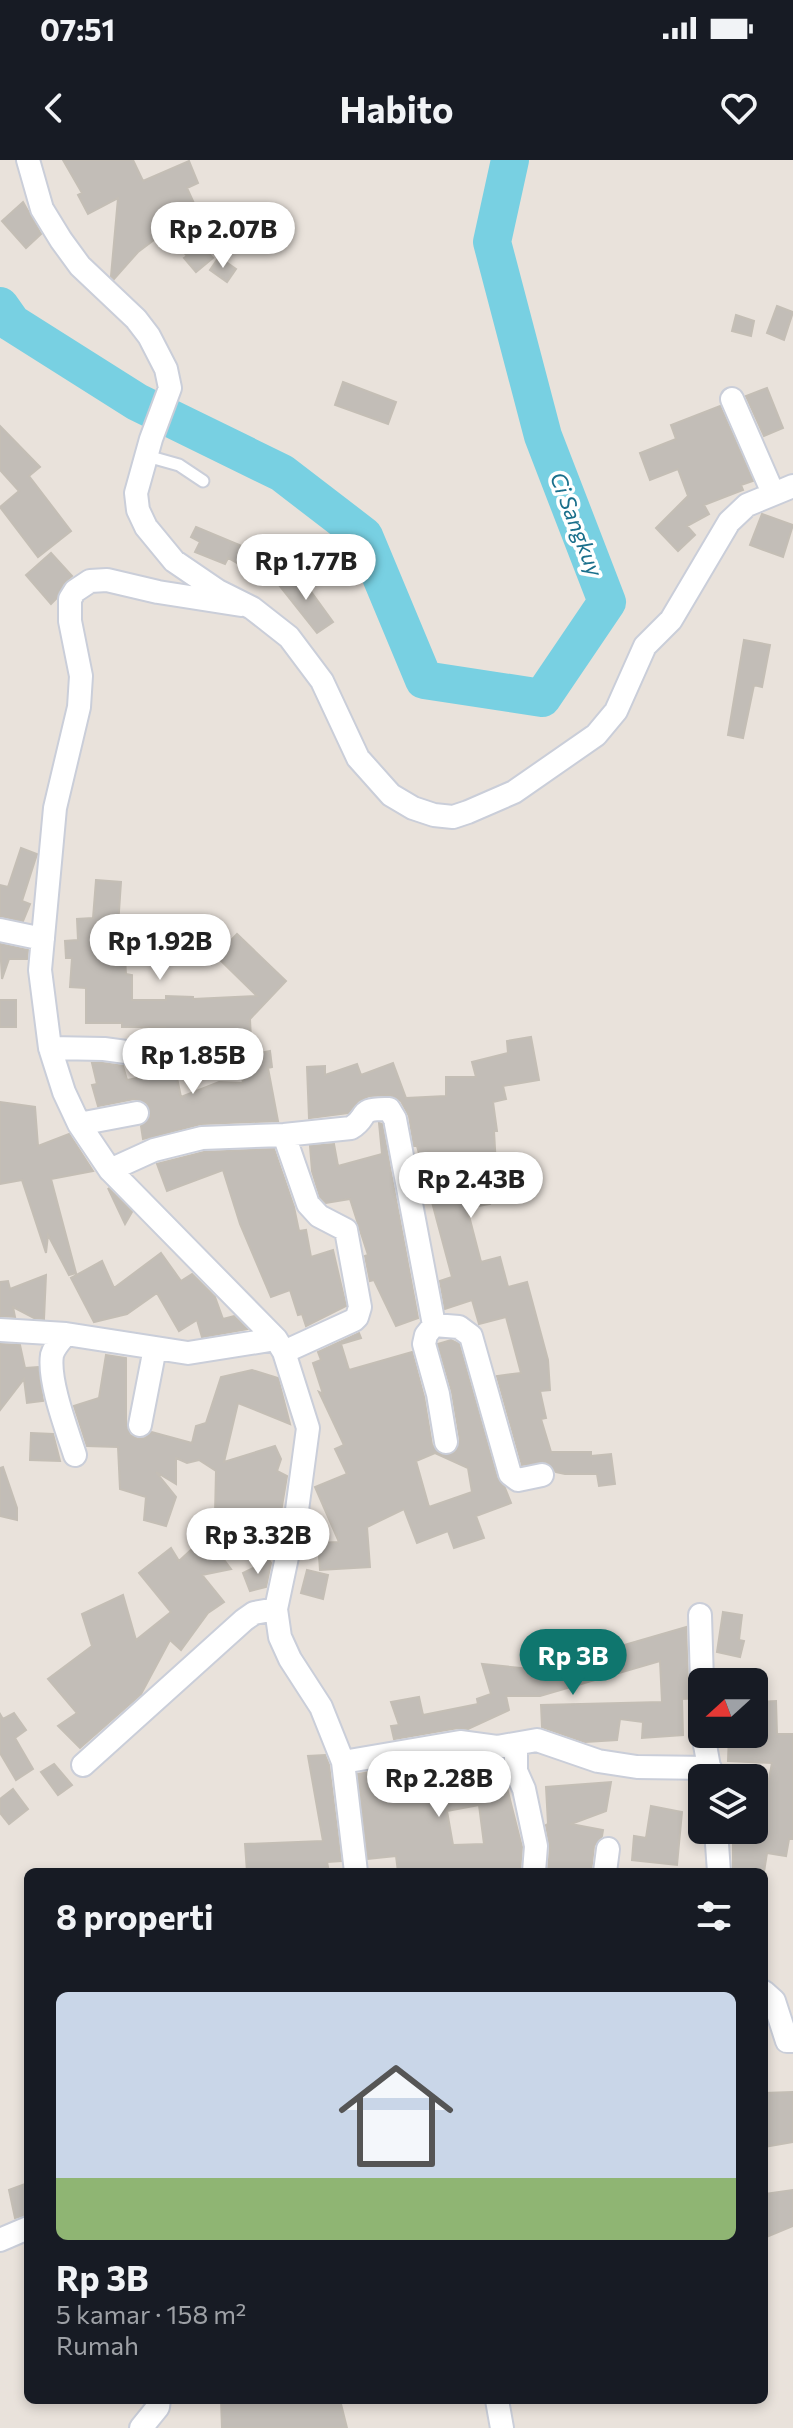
<!DOCTYPE html>
<html lang="id">
<meta charset="utf-8">
<style>
:root{--surface:#171b24;--page:#20242c;--text:#f1f3f6;--muted:#9ea1a6;--accent:#0f766e}
body{margin:0;font-family:Commissioner,sans-serif;background:var(--page);color:var(--text);height:100vh;display:flex;flex-direction:column;font-size:30px;white-space:nowrap}
*{box-sizing:border-box;margin:0}
p{font-size:26px;color:var(--muted)}
.icon{flex:none;width:44px;height:44px;fill:none;stroke:currentColor;stroke-width:2;stroke-linecap:round;stroke-linejoin:round}
.map{position:relative;flex:1;overflow:hidden}
.drawer{position:absolute;left:24px;top:1708px;width:744px;height:536px;display:flex;flex-direction:column;background:var(--surface);border-radius:12px;box-shadow:0 4px 12px #0003}
.drawer>*{flex:none}
.needle{width:52px;rotate:249deg}
.buttons{position:absolute;left:688px;top:1508px;display:grid;gap:16px}
.buttons a{display:grid;place-items:center;width:80px;height:80px;border-radius:12px;background:var(--surface);box-shadow:0 4px 12px #0003;font-size:40px}
.price{position:absolute;translate:-50% -68px;padding:0 18px;border-radius:28px;background:#fff;color:#222;font-size:26px;line-height:52px;filter:drop-shadow(0 2px 4px #0008)}
.price::after{content:'';position:absolute;left:50%;top:48px;width:24px;height:18px;margin-left:-12px;background:inherit;clip-path:polygon(0 0,100% 0,50% 100%)}
.price.current{background:var(--accent);color:#fff}
ul{padding:0;list-style:none}
li{display:grid;align-content:center;gap:16px;height:424px;padding:0 32px}
li span{display:grid;place-items:center;height:248px;border-radius:12px;color:#555}
li>.icon{margin-inline-start:auto}
span .icon{width:144px;height:144px;fill:#fffc;stroke-width:1}
li b{font-size:34px}
h2{display:flex;justify-content:space-between;align-items:center;height:96px;padding:0 32px;font-size:34px}
.status{display:flex;justify-content:space-between;align-items:center;height:56px;padding:0 40px;background:var(--surface);direction:ltr}
.status svg{height:22px;fill:currentColor}
header{display:flex;justify-content:space-between;align-items:center;height:104px;padding:0 32px;background:var(--surface);font-size:36px;font-weight:700}
.map>svg:first-child{display:block}
</style>
<div class="status"><b>07:51</b><svg viewBox="0 0 49 12"><path d="M0 12V9h3v3zM5 12V6h3v6zM10 12V3h3v9zM15 12V0h3v12zM26 1h20v11H26zM47 4h2v5h-2z"/></svg></div>
<header><svg class="icon" aria-label="back" viewBox="0 0 24 24"><path d="M15 5l-7 7 7 7"/></svg>Habito<svg class="icon" aria-label="heart" viewBox="0 0 24 24"><path d="M12 20l-8-8c-3-5 5-10 8-4 3-6 11-1 8 4z"/></svg></header>
<div class="map">
<svg width="793" height="2268" viewBox="0 0 793 2268">
<rect width="100%" height="100%" fill="#e9e2db"/>
<g fill="none" stroke-linecap="round" stroke-linejoin="round">
<path stroke="#78d0e2" stroke-width="38" d="M 0,146 L 12,163 L 137,242 L 282,313 L 364,376 L 424,520 L 542,538 L 607,442 L 543,276 L 492,82 L 510,0"/>
</g>
<path fill="#c2bdb7" stroke="#c4beb5" stroke-width="2" fill-rule="evenodd" d="M 63,0 L 133,0 L 143,21 L 189,1 L 198,23 L 187,28 L 198,52 L 180,61 L 213,98 L 196,112 L 184,98 L 187,96 L 166,71 L 138,92 L 114,119 L 111,116 L 118,38 L 88,54 L 78,35 L 82,33 Z
M 23,42 L 41,74 L 26,88 L 2,61 Z
M 219,97 L 236,109 L 227,122 L 210,110 Z
M 777,146 L 793,152 L 784,180 L 767,173 Z
M 736,155 L 754,161 L 751,176 L 732,171 Z
M 343,222 L 396,242 L 388,264 L 335,245 Z
M 767,228 L 783,268 L 764,276 L 746,236 Z
M 720,246 L 753,321 L 741,325 L 743,330 L 704,345 L 709,354 L 687,366 L 695,375 L 678,391 L 656,368 L 688,336 L 678,309 L 650,320 L 640,293 L 676,279 L 671,265 Z
M 0,266 L 40,307 L 29,316 L 71,371 L 38,397 L 0,347 L 19,331 L 0,310 Z
M 762,354 L 793,365 L 783,397 L 750,385 Z
M 196,367 L 244,387 L 247,382 L 263,390 L 251,411 L 228,398 L 225,404 L 195,392 L 200,382 L 191,377 Z
M 51,393 L 72,416 L 63,424 L 56,439 L 51,444 L 26,415 Z
M 291,411 L 304,422 L 333,462 L 317,473 L 279,425 Z
M 744,480 L 770,485 L 762,527 L 754,525 L 743,578 L 728,575 Z
M 21,688 L 37,694 L 22,741 L 30,744 L 23,761 L 0,756 L 0,725 L 8,727 Z
M 96,720 L 121,722 L 118,766 L 123,766 L 126,814 L 132,815 L 132,840 L 166,840 L 166,836 L 193,837 L 193,839 L 257,836 L 216,796 L 237,774 L 286,821 L 250,859 L 251,880 L 165,878 L 165,867 L 122,867 L 122,863 L 86,863 L 86,828 L 70,827 L 72,798 L 66,798 L 65,781 L 78,780 L 77,759 L 93,758 Z
M 0,784 L 28,790 L 27,799 L 9,799 L 2,819 Z
M 0,840 L 16,840 L 16,867 L 0,867 Z
M 531,877 L 539,920 L 503,926 L 506,939 L 493,942 L 497,971 L 494,971 L 496,1006 L 483,1007 L 490,1044 L 467,1048 L 481,1102 L 500,1097 L 508,1127 L 527,1122 L 548,1200 L 550,1230 L 540,1231 L 546,1258 L 541,1259 L 551,1292 L 591,1292 L 591,1296 L 611,1294 L 615,1324 L 599,1326 L 597,1314 L 565,1314 L 556,1312 L 546,1302 L 522,1305 L 497,1216 L 521,1213 L 506,1157 L 479,1164 L 472,1140 L 445,1149 L 440,1121 L 452,1117 L 417,986 L 414,986 L 409,956 L 401,941 L 390,935 L 369,936 L 358,941 L 348,953 L 309,958 L 307,907 L 325,906 L 325,915 L 357,904 L 361,915 L 393,903 L 406,938 L 446,936 L 446,917 L 476,917 L 472,902 L 508,893 L 507,881 Z
M 270,891 L 272,907 L 268,908 L 278,961 L 201,964 L 143,979 L 141,966 L 150,957 L 147,943 L 134,939 L 98,946 L 92,925 L 97,924 L 92,903 L 103,903 L 123,906 L 127,920 L 168,912 L 176,913 L 181,937 L 219,922 L 243,923 L 241,911 L 225,913 L 227,900 Z
M 0,942 L 35,947 L 38,986 L 69,974 L 93,1011 L 51,1019 L 76,1113 L 69,1115 L 48,1075 L 46,1093 L 22,1020 L 0,1024 Z
M 379,963 L 382,964 L 418,1158 L 396,1166 L 374,1120 L 370,1121 L 365,1096 L 368,1095 L 350,1039 L 326,1043 L 320,1037 L 312,1011 L 310,986 L 334,984 L 338,1006 L 382,994 Z
M 274,989 L 294,1047 L 299,1071 L 306,1070 L 311,1097 L 333,1090 L 346,1146 L 306,1166 L 302,1154 L 298,1155 L 290,1130 L 271,1137 L 240,1064 L 223,1010 L 167,1031 L 157,1004 L 204,992 Z
M 108,1028 L 132,1052 L 125,1064 Z
M 161,1093 L 181,1121 L 192,1114 L 215,1137 L 223,1159 L 234,1156 L 247,1169 L 202,1177 L 197,1160 L 179,1171 L 157,1133 L 127,1154 L 94,1162 L 71,1118 L 102,1101 L 114,1128 Z
M 46,1115 L 44,1159 L 34,1158 L 13,1147 L 15,1157 L 0,1156 L 0,1122 L 8,1121 L 10,1129 Z
M 359,1173 L 361,1178 L 341,1184 L 349,1210 L 412,1192 L 424,1237 L 432,1285 L 442,1295 L 455,1292 L 460,1280 L 452,1232 L 438,1184 L 451,1180 L 459,1184 L 497,1318 L 505,1328 L 511,1343 L 476,1356 L 484,1378 L 454,1388 L 448,1371 L 417,1383 L 404,1349 L 367,1367 L 370,1407 L 320,1410 L 318,1383 L 339,1382 L 315,1327 L 347,1314 L 335,1289 L 344,1285 L 319,1232 L 323,1234 L 313,1203 L 321,1200 L 318,1192 ZM 435,1293 L 468,1308 L 472,1332 L 429,1347 L 416,1301 Z
M 0,1184 L 20,1185 L 25,1208 L 38,1207 L 43,1241 L 27,1243 L 24,1219 L 0,1250 Z
M 106,1195 L 126,1198 L 126,1264 L 130,1275 L 138,1279 L 145,1278 L 152,1272 L 192,1283 L 196,1266 L 206,1263 L 221,1217 L 252,1210 L 278,1218 L 290,1264 L 238,1243 L 224,1302 L 275,1286 L 281,1299 L 277,1311 L 287,1316 L 278,1370 L 220,1358 L 215,1354 L 216,1311 L 199,1300 L 187,1303 L 176,1298 L 176,1324 L 156,1312 L 176,1337 L 166,1366 L 144,1360 L 146,1337 L 120,1329 L 118,1287 L 87,1286 L 74,1246 L 99,1238 Z
M 31,1273 L 53,1274 L 60,1301 L 30,1300 Z
M 3,1307 L 17,1348 L 17,1360 L 0,1356 L 0,1308 Z
M 206,1376 L 231,1409 L 202,1415 L 224,1442 L 208,1453 L 181,1490 L 170,1480 L 141,1534 L 80,1588 L 58,1566 L 77,1553 L 48,1519 L 92,1486 L 82,1454 L 123,1435 L 136,1480 L 171,1452 L 139,1413 L 171,1388 L 179,1401 Z
M 269,1400 L 271,1403 L 266,1427 L 250,1431 L 243,1413 Z
M 307,1410 L 328,1415 L 323,1439 L 301,1433 Z
M 723,1452 L 742,1455 L 739,1480 L 744,1481 L 740,1497 L 717,1492 Z
M 686,1467 L 688,1523 L 691,1530 L 699,1535 L 700,1538 L 682,1539 L 683,1575 L 642,1578 L 643,1562 L 620,1559 L 617,1580 L 585,1582 L 542,1567 L 541,1545 L 662,1542 L 660,1501 L 540,1536 L 506,1536 L 509,1550 L 468,1569 L 458,1568 L 394,1579 L 391,1566 L 399,1565 L 391,1542 L 419,1537 L 423,1555 L 478,1544 L 477,1539 L 491,1534 L 482,1504 L 531,1509 L 531,1515 L 578,1518 L 577,1509 L 624,1496 L 621,1486 Z
M 776,1541 L 777,1574 L 793,1574 L 793,1679 L 789,1679 L 786,1696 L 767,1693 L 764,1712 L 733,1712 L 733,1670 L 754,1670 L 754,1659 L 761,1660 L 772,1603 L 728,1601 L 729,1574 L 754,1574 L 754,1542 Z
M 14,1553 L 26,1570 L 15,1578 L 33,1609 L 16,1620 L 0,1593 L 0,1554 L 3,1559 Z
M 325,1595 L 329,1605 L 341,1701 L 327,1702 L 329,1712 L 247,1712 L 245,1684 L 323,1681 L 308,1596 Z
M 459,1596 L 462,1612 L 482,1609 L 485,1627 L 506,1624 L 522,1687 L 520,1712 L 398,1712 L 396,1696 L 368,1699 L 358,1614 ZM 479,1645 L 484,1684 L 453,1685 L 447,1651 Z
M 54,1604 L 72,1625 L 58,1635 L 41,1612 Z
M 611,1622 L 606,1651 L 571,1664 L 603,1670 L 602,1676 L 594,1686 L 591,1712 L 548,1712 L 550,1687 L 546,1665 L 548,1664 L 546,1627 Z
M 13,1629 L 28,1649 L 9,1664 L 0,1653 L 0,1639 Z
M 651,1646 L 682,1652 L 677,1705 L 632,1700 L 634,1676 L 646,1678 Z
M 793,1932 L 793,1982 L 764,1987 L 764,1933 Z
M 28,2023 L 28,2054 L 15,2058 L 9,2030 Z
M 793,2030 L 793,2066 L 764,2078 L 764,2034 Z
M 221,2240 L 340,2240 L 347,2268 L 222,2268 Z"/>
<g fill="none" stroke-linecap="round" stroke-linejoin="round">
<g stroke="#caced9" stroke-width="15">
<path id="service" d="M 147,296 L 179,305 L 203,321"/>
</g>
<g stroke="#caced9" stroke-width="26">
<path id="minor" d="M 28,0 L 42,49 L 61,80 L 80,106 L 136,159 L 149,176 L 166,209 L 170,228 L 151,279 L 136,333 L 138,350 L 146,367 L 174,401 L 218,431 L 252,448 L 289,477 L 322,521 L 358,598 L 391,635 L 413,648 L 434,655 L 453,657 L 468,652 L 514,632 L 596,575 L 616,551 L 645,486 L 671,460 L 729,362 L 747,345 L 793,326
M 732,239 L 773,333
M 241,445 L 158,432 L 107,420 L 90,421 L 75,431 L 70,439 L 70,461 L 81,516 L 79,547 L 55,648 L 40,810 L 50,888 L 64,932 L 79,964 L 110,1010 L 276,1179 L 284,1192 L 308,1268 L 297,1350 L 276,1449 L 280,1477 L 290,1499 L 321,1547 L 343,1602 L 356,1712
M 0,770 L 43,779
M 50,888 L 104,889 L 214,904
M 79,964 L 137,953
M 110,1010 L 154,990 L 202,978 L 284,975 L 351,968 C 370,957 355,948 389,949 L 395,959 L 434,1165
M 0,1170 L 66,1174 L 188,1193 L 276,1179
M 66,1174 C 61,1180 54,1187 52,1195 C 48,1221 67,1270 75,1295
M 284,1192 L 354,1160 L 357,1157 L 360,1147 L 346,1070 L 319,1056 L 308,1044 L 284,975
M 140,1265 L 155,1188
M 446,1282 L 438,1234 L 424,1184 L 426,1175 L 434,1165 L 459,1167 L 471,1176 L 510,1314 L 518,1320 L 542,1315
M 700,1455 L 702,1522
M 703,1574 L 711,1618
M 516,1584 L 516,1611 L 524,1629 L 536,1686 L 534,1712
M 343,1602 L 460,1582 L 497,1587 L 537,1580 L 598,1601 L 637,1607 L 710,1608
M 83,1605 L 244,1460 L 254,1453 L 276,1449
M 716,1670 L 719,1712
M 605,1712 L 608,1689
M 764,1832 L 774,1841 L 787,1881 L 793,1881
M 0,2080 L 28,2068
M 497,2240 L 502,2268
M 141,2268 L 158,2247 L 159,2240"/>
</g>
<use href="#service" stroke="#fff" stroke-width="11"/>
<use href="#minor" stroke="#fff" stroke-width="22"/>
</g>
<g text-anchor="middle" dominant-baseline="central" stroke-width="7" stroke-linejoin="round" paint-order="stroke">
<g font-size="22" font-style="italic" fill="#1a6f8b" stroke="#fff">
<text transform="translate(577 364) rotate(69)">Ci Sangkuy</text>
</g>
</g>
</svg>
<div class="buttons">
<a><svg class="needle" viewBox="-14 -14 28 28"><path d="M0-13l5 13h-10z" fill="#e53935"/><path d="M0 13l5-13h-10z" fill="#9ea1a6"/></svg></a>
<a><svg class="icon" aria-label="layers" viewBox="0 0 24 24"><path d="M12 4l9 5-9 5-9-5zM3 14l9 5 9-5"/></svg></a>
</div>
<b class="price" style="left:223px;top:110px">Rp 2.07B</b>
<b class="price" style="left:306px;top:442px">Rp 1.77B</b>
<b class="price" style="left:160px;top:822px">Rp 1.92B</b>
<b class="price" style="left:193px;top:936px">Rp 1.85B</b>
<b class="price" style="left:471px;top:1060px">Rp 2.43B</b>
<b class="price" style="left:258px;top:1416px">Rp 3.32B</b>
<b class="price current" style="left:573px;top:1537px">Rp 3B</b>
<b class="price" style="left:439px;top:1659px">Rp 2.28B</b>
<section class="drawer">
<h2>8 properti<svg class="icon" aria-label="filters" viewBox="0 0 24 24"><path d="M4 7h16M4 17h16"/><circle cx="9" cy="7" r="2"/><circle cx="15" cy="17" r="2"/></svg></h2>
<ul>
<li><span style="background:linear-gradient(#c9d6e8 75%,#8fb573 0)"><svg class="icon" aria-label="home" viewBox="0 0 24 24"><path d="M3 11l9-7 9 7M6 9v11h12V9"/></svg></span><div><b>Rp 3B</b><p>5 kamar · 158 m²</p><p>Rumah</p></div></li>
</ul>
</section>
</div>
